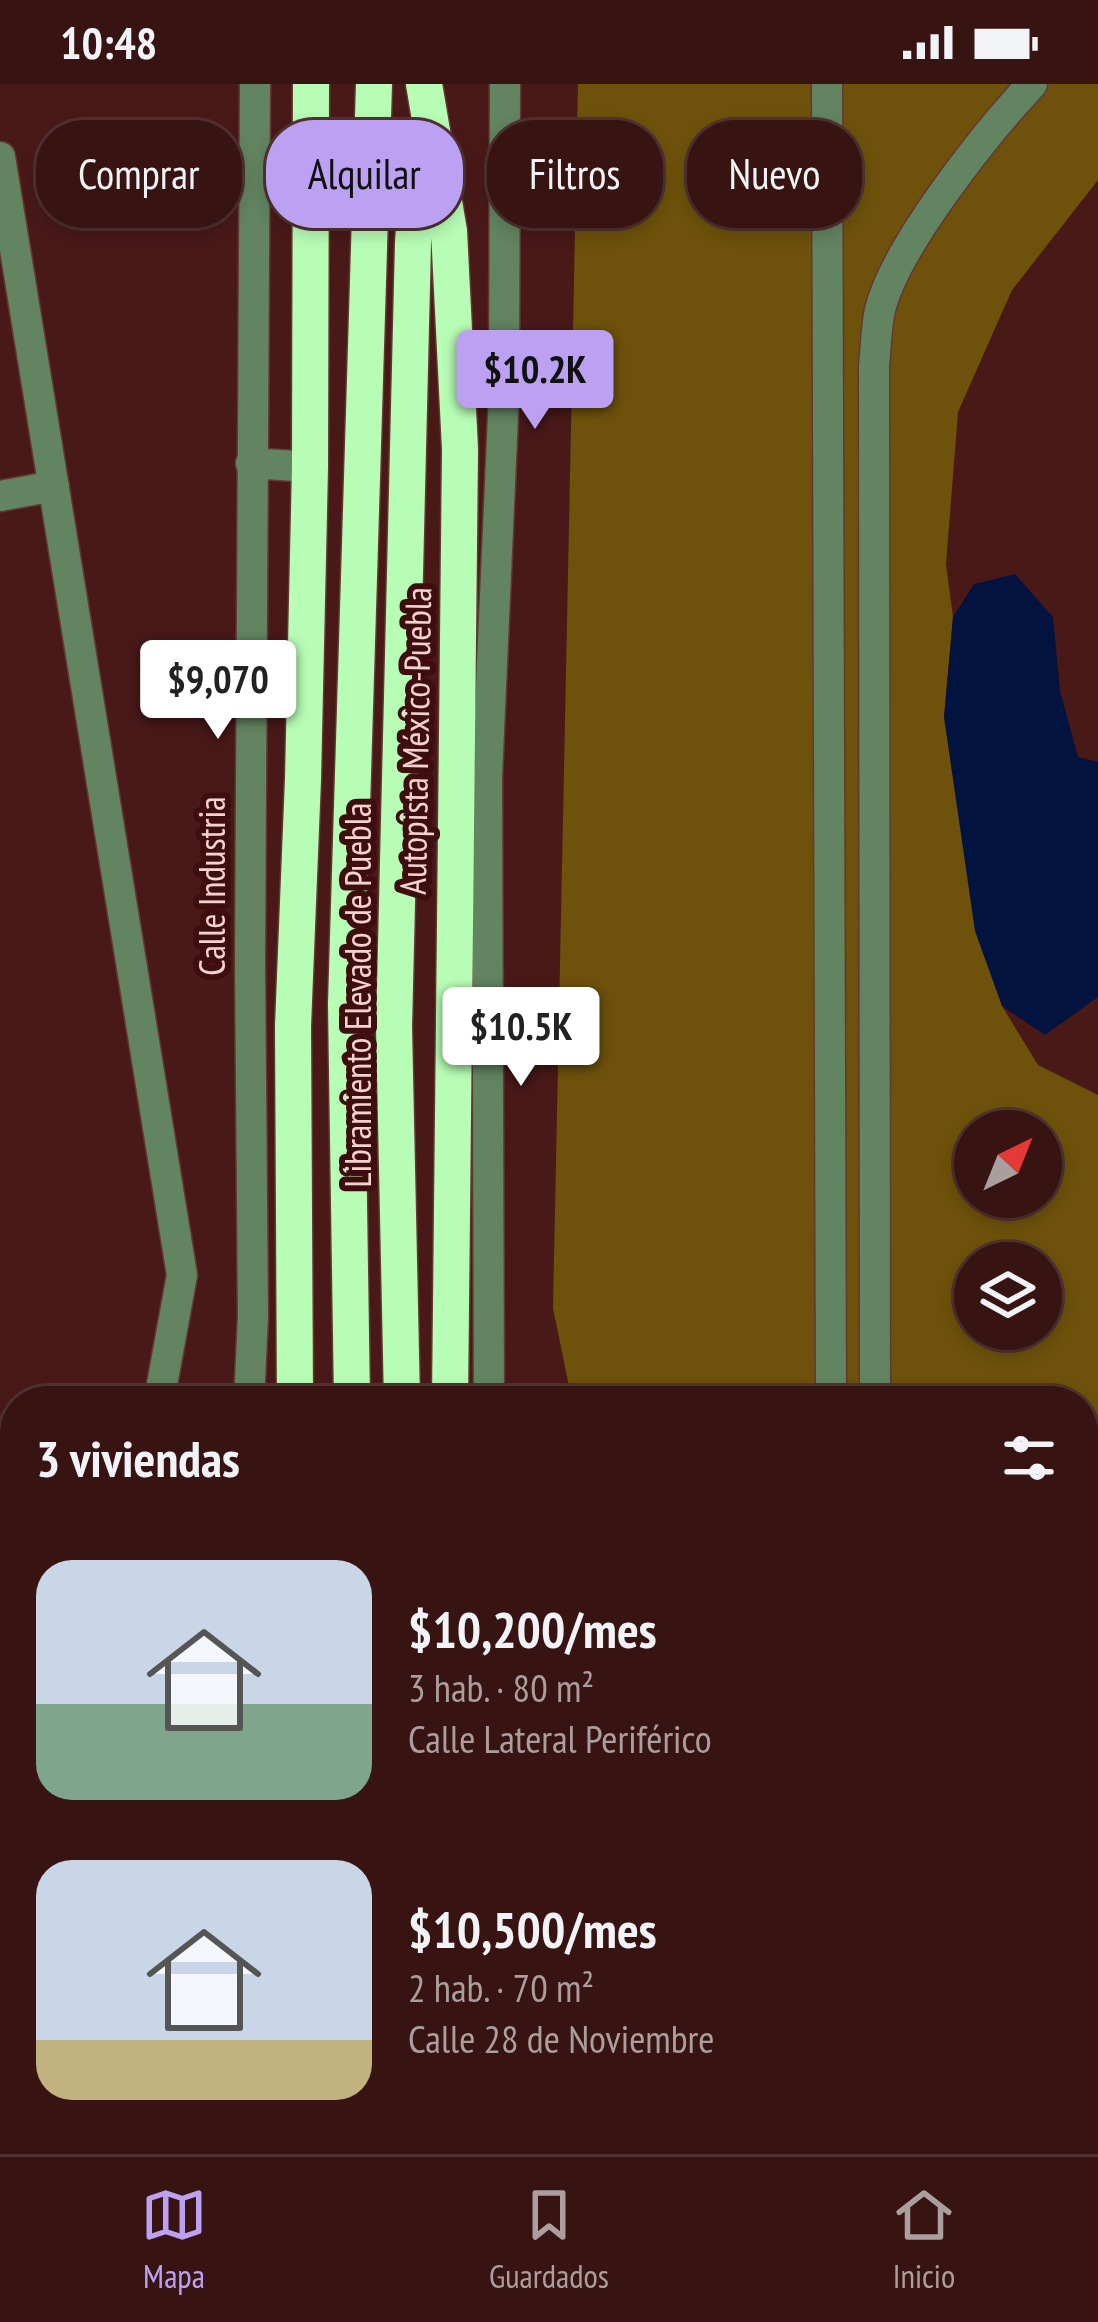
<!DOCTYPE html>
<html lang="es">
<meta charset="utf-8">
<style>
:root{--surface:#371312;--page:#422020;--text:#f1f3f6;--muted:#aa9e9f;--line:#513232;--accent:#bca0f2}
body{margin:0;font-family:"PT Sans Narrow",sans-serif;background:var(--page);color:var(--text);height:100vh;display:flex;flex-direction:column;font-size:45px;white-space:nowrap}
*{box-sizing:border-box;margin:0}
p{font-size:39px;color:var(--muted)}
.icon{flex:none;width:66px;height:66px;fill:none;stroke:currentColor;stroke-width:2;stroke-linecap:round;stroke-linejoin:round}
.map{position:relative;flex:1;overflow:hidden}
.drawer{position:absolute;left:0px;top:1302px;width:1098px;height:768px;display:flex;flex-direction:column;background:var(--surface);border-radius:48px 48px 0 0;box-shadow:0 6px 18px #0003,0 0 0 3px var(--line)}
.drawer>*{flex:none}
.hud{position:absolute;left:36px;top:36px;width:1026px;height:108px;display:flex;gap:24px}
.needle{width:78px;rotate:43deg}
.fabs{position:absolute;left:954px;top:1026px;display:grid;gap:24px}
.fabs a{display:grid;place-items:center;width:108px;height:108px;border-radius:50%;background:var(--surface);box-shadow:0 6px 18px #0003,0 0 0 3px var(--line);font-size:60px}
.price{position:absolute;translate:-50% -102px;padding:0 27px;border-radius:12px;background:#fff;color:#222;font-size:39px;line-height:78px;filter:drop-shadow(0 3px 6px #0008)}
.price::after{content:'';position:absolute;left:50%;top:72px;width:36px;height:27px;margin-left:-18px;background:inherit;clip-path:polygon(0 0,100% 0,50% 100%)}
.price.selected{background:var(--accent);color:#111}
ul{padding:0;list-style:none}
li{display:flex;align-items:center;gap:36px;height:300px;padding:0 36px}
li span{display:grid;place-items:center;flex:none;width:336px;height:240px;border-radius:36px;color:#555}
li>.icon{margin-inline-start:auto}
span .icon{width:144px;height:144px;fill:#fffc;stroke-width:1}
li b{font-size:51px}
h2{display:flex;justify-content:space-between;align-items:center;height:144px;padding:0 36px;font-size:51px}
.pill{padding:0 42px;border-radius:48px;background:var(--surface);box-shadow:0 6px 18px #0003,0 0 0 3px var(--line);font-size:42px;line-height:108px}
.pill.selected{background:var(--accent);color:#111}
.status{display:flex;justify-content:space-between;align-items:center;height:84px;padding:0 60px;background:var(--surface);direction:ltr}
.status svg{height:33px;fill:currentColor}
.dock{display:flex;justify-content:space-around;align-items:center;height:168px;border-top:3px solid var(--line);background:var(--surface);font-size:33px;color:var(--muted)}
.dock a{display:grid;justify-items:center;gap:6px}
.dock .selected{color:var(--accent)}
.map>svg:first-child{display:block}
</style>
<div class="status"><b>10:48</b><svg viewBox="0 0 49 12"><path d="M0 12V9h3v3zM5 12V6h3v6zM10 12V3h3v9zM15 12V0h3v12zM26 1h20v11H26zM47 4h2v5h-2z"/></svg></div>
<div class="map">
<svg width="1098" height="2070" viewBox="0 0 1098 2070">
<rect width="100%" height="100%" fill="#491918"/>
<path fill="#6e520b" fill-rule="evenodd" d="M 578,0 L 1098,0 L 1098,96 L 1012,206 L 958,328 L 946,480 L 953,533 L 944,633 L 1002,922 L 1038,981 L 1098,1011 L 1098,1807 L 1083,1823 L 1083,1317 L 572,1317 L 553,1224 ZM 975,1047 L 1041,1047 L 1041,1113 L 975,1113 ZM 975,1179 L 1041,1179 L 1041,1245 L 975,1245 Z
M 663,2055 L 903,2055 L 900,2070 L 664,2070 Z"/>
<path fill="#031340" d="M 1015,490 L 1053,533 L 1060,607 L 1078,673 L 1098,678 L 1098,913 L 1045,951 L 1002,922 L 975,847 L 944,633 L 953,533 L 974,500 Z"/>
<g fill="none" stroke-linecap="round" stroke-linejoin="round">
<g stroke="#643735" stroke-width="33">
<path id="minor" d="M 827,0 L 831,1317
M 0,73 L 182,1191 L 159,1317
M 251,379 L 310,383
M 0,412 L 54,402
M 249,1317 L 253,1232 L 250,880 L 255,0
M 489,1317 L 487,693 L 504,309 L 505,0
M 875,1317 L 874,282 C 876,264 876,243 880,226 C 895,163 987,48 1032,0
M 0,1603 L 15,1596
M 0,1724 L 15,1718
M 0,1842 L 15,1845
M 563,2055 L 567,2070
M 832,2055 L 832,2070
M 2,2070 L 15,1970
M 212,2070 L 214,2055
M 875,2070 L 875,2055"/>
</g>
<g stroke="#643735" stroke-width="39">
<path id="highway" d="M 424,0 L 449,147 L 460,365 L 450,1317
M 295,1317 L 293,942 L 303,695 L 310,383 L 311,0
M 352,1317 L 346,920 L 374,0
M 402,1317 L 394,943 L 413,159 L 420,55
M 309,2055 L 310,2070
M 375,2055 L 376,2070
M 420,2055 L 420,2070
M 459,2055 L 459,2070"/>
</g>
<use href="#minor" stroke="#628460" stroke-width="30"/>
<use href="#highway" stroke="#b8fdb5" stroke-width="36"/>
</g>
<g text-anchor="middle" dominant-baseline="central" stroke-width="12" stroke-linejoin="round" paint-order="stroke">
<g font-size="36" fill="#f3d2cf" stroke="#3e0e0f">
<text transform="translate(415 657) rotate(-89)">Autopista México-Puebla</text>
<text transform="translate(211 802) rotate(-90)">Calle Industria</text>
<text transform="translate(357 911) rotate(-90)">Libramiento Elevado de Puebla</text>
</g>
</g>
</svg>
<div class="fabs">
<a><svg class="needle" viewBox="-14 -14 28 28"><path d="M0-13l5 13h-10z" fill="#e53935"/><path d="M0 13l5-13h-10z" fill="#aa9e9f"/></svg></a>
<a><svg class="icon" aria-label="layers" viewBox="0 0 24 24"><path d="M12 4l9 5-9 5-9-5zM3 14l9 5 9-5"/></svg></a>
</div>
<b class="price selected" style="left:535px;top:348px">$10.2K</b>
<b class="price" style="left:218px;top:658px">$9,070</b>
<b class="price" style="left:521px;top:1005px">$10.5K</b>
<div class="hud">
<a class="pill">Comprar</a>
<a class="pill selected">Alquilar</a>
<a class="pill">Filtros</a>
<a class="pill">Nuevo</a>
</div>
<section class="drawer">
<h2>3 viviendas<svg class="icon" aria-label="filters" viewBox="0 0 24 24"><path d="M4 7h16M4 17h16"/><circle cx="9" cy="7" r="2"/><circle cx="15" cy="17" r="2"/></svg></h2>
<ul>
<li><span style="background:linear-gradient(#c9d6e8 60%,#7fa58c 0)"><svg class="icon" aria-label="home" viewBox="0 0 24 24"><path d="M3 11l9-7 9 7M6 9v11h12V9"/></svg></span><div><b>$10,200/mes</b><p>3 hab. · 80 m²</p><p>Calle Lateral Periférico</p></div></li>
<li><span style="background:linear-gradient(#c9d6e8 75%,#c2b280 0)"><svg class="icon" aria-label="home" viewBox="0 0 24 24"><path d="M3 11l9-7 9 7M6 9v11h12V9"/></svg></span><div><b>$10,500/mes</b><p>2 hab. · 70 m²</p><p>Calle 28 de Noviembre</p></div></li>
</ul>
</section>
</div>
<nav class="dock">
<a class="selected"><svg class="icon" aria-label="map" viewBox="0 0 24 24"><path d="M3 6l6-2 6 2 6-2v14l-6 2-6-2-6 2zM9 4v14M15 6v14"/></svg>Mapa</a>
<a><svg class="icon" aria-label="saved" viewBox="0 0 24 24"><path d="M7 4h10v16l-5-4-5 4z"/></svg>Guardados</a>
<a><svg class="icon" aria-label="home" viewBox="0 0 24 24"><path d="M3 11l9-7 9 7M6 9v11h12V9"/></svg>Inicio</a>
</nav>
